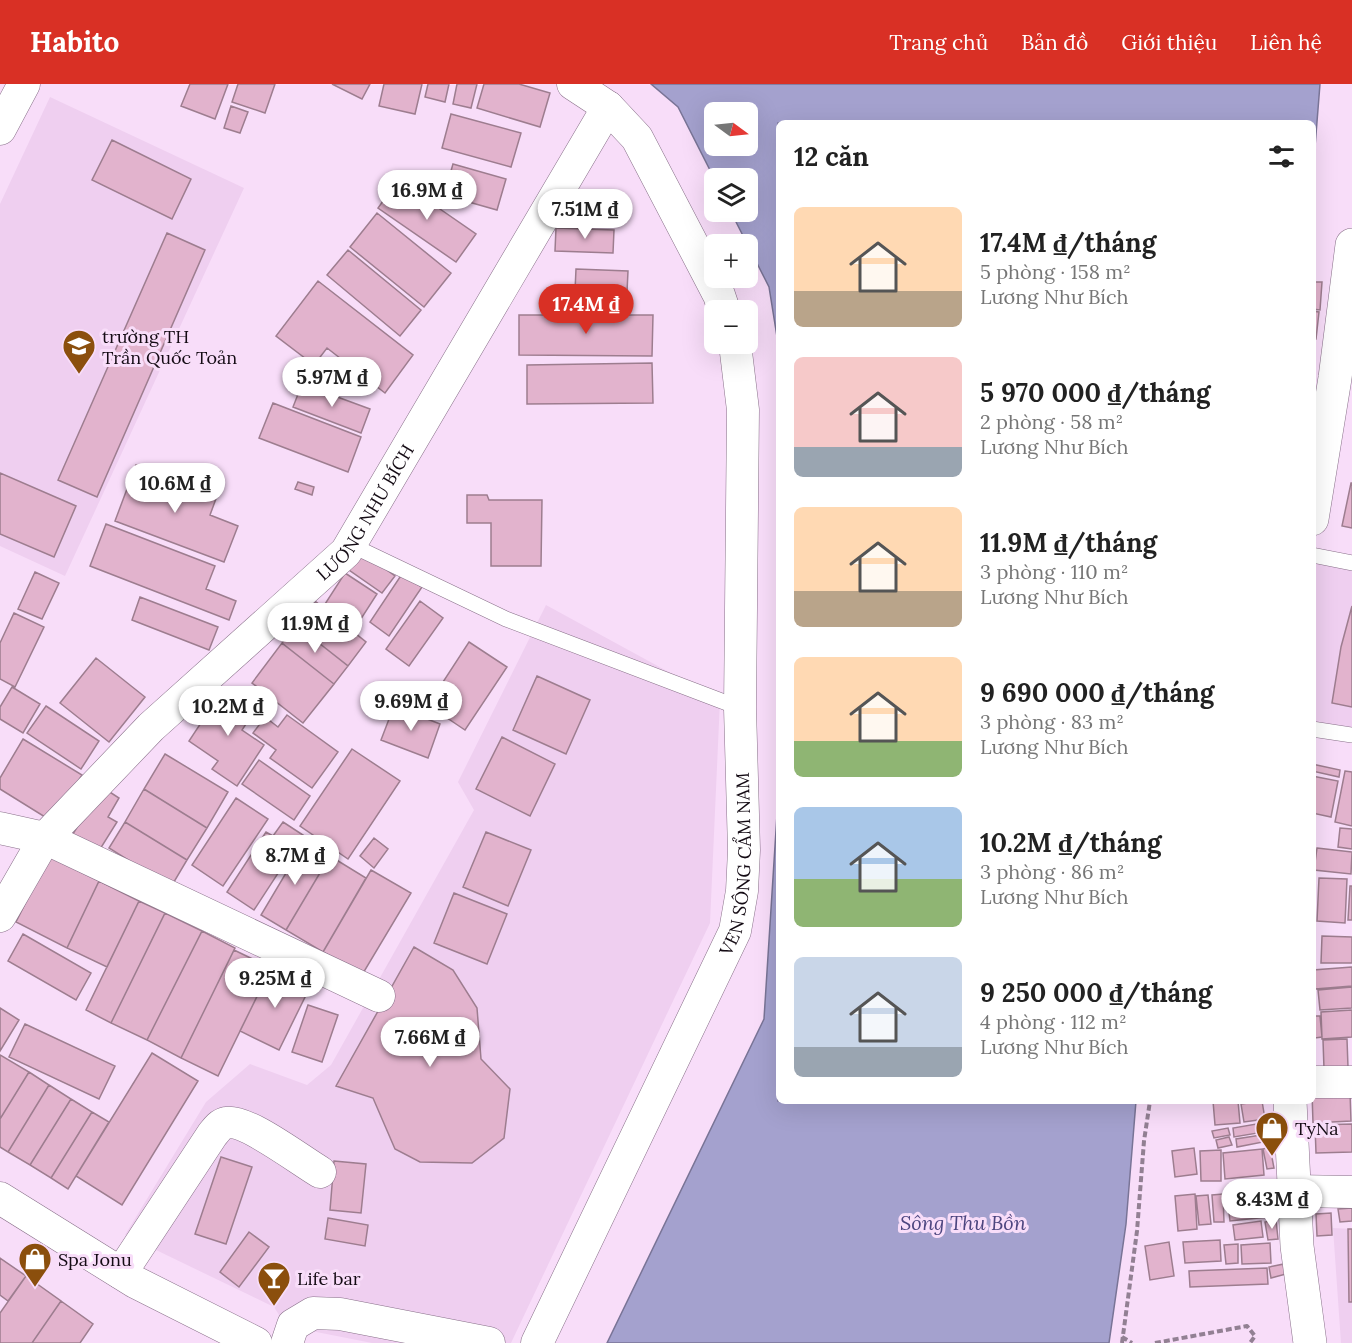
<!DOCTYPE html>
<html lang="vi">
<meta charset="utf-8">
<style>
:root{--surface:#fff;--page:#f2f2f2;--text:#222;--muted:#767676;--accent:#d93025}
body{margin:0;font-family:Lora,serif;background:var(--page);color:var(--text);height:100vh;display:flex;flex-direction:column;font-size:22px;white-space:nowrap}
*{box-sizing:border-box;margin:0}
p{font-size:20px;color:var(--muted)}
.icon{flex:none;width:33px;height:33px;fill:none;stroke:currentColor;stroke-width:2;stroke-linecap:round;stroke-linejoin:round}
.map{position:relative;flex:1;overflow:hidden}
.details{position:absolute;left:776px;top:36px;width:540px;height:984px;display:flex;flex-direction:column;background:var(--surface);border-radius:9px;box-shadow:0 6px 24px #0002}
.details>*{flex:none}
.needle{width:39px;rotate:105deg}
.buttons{position:absolute;left:704px;top:18px;display:grid;gap:12px}
.buttons a{display:grid;place-items:center;width:54px;height:54px;border-radius:9px;background:var(--surface);box-shadow:0 6px 24px #0002;font-size:30px}
.price{position:absolute;translate:-50% -51px;padding:0 14px;border-radius:21px;background:#fff;color:#222;font-size:20px;line-height:39px;filter:drop-shadow(0 2px 3px #0008)}
.price::after{content:'';position:absolute;left:50%;top:36px;width:18px;height:14px;margin-left:-9px;background:inherit;clip-path:polygon(0 0,100% 0,50% 100%)}
.price.current{background:var(--accent);color:#fff}
ul{padding:0;list-style:none}
li{display:flex;align-items:center;gap:18px;height:150px;padding:0 18px}
li span{display:grid;place-items:center;flex:none;width:168px;height:120px;border-radius:9px;color:#555}
li>.icon{margin-inline-start:auto}
span .icon{width:72px;height:72px;fill:#fffc;stroke-width:1}
li b{font-size:26px}
h2{display:flex;justify-content:space-between;align-items:center;height:72px;padding:0 18px;font-size:26px}
header{display:flex;align-items:center;gap:36px;box-sizing:border-box;height:84px;padding:0 30px;background:var(--accent);color:#fff}
header strong{font-size:28px}
nav{display:flex;gap:33px;margin-inline-start:auto;font-size:21px}
.map>svg:first-child{display:block}
</style>
<header>
<strong>Habito</strong>
<nav><a>Trang chủ</a><a>Bản đồ</a><a>Giới thiệu</a><a>Liên hệ</a></nav>
</header>
<div class="map">
<svg width="1352" height="1259" viewBox="0 0 1352 1259">
<rect width="100%" height="100%" fill="#f8ddf9"/>
<path fill="#efcff0" d="M 50,13 L 244,104 L 65,492 L 0,462 L 0,120 Z
M 1313,477 L 1352,485 L 1352,645 L 1313,638 Z
M 546,521 L 720,616 L 710,839 L 511,1259 L 372,1259 L 286,1242 L 274,1223 L 125,1151 L 206,1018 L 250,980 L 307,1001 L 331,981 L 474,726 L 458,698 Z
M 1333,1144 L 1352,1145 L 1352,1259 L 1341,1259 Z"/>
<path fill="#a4a1ce" stroke="#797496" stroke-width="1.5" fill-rule="evenodd" d="M 651,0 L 1320,0 L 1313,88 L 1312,39 L 778,39 L 778,259 L 769,203 L 731,128 L 747,128 L 747,94 L 714,94 L 678,23 ZM 714,28 L 747,28 L 747,62 L 714,62 Z
M 778,715 L 778,1017 L 1136,1017 L 1126,1140 L 1109,1259 L 607,1259 L 764,935 Z"/>
<path fill="#e2b3cd" stroke="#9d7d8f" stroke-width="1.5" d="M 190,0 L 228,0 L 215,35 L 181,22 Z
M 238,0 L 275,0 L 265,29 L 232,18 Z
M 332,0 L 370,0 L 362,15 Z
M 384,0 L 422,0 L 415,30 L 379,22 Z
M 428,0 L 449,0 L 445,18 L 425,13 Z
M 457,0 L 477,0 L 471,24 L 453,20 Z
M 484,0 L 519,0 L 550,9 L 540,43 L 477,24 Z
M 231,22 L 248,28 L 240,49 L 224,44 Z
M 451,30 L 521,49 L 511,83 L 442,64 Z
M 112,56 L 191,95 L 172,135 L 92,96 Z
M 453,80 L 506,95 L 497,126 L 444,111 Z
M 398,96 L 476,150 L 456,178 L 378,124 Z
M 377,129 L 451,189 L 424,223 L 350,163 Z
M 556,144 L 614,146 L 613,169 L 555,167 Z
M 167,149 L 205,166 L 97,413 L 58,396 Z
M 348,166 L 421,226 L 400,252 L 327,191 Z
M 576,185 L 628,187 L 627,208 L 575,207 Z
M 318,197 L 413,271 L 385,309 L 327,264 L 314,281 L 276,252 Z
M 1312,198 L 1322,198 L 1320,226 L 1312,225 Z
M 1312,227 L 1319,228 L 1316,255 L 1312,255 Z
M 519,231 L 653,231 L 652,272 L 519,271 Z
M 652,279 L 653,319 L 527,320 L 527,281 Z
M 302,300 L 370,325 L 361,349 L 293,323 Z
M 273,319 L 361,353 L 348,388 L 259,354 Z
M 136,381 L 217,412 L 210,431 L 238,442 L 224,478 L 115,437 Z
M 0,389 L 76,422 L 54,473 L 0,450 Z
M 298,398 L 314,403 L 312,411 L 295,405 Z
M 1351,399 L 1352,399 L 1352,444 L 1342,442 Z
M 467,411 L 487,411 L 489,416 L 542,416 L 541,482 L 491,482 L 491,439 L 467,439 Z
M 106,440 L 215,482 L 206,505 L 236,517 L 229,536 L 90,482 Z
M 362,468 L 395,492 L 382,509 L 349,486 Z
M 35,488 L 59,499 L 42,535 L 18,525 Z
M 345,489 L 377,510 L 357,541 L 325,520 Z
M 402,490 L 422,503 L 389,552 L 370,538 Z
M 140,513 L 218,543 L 209,566 L 132,536 Z
M 315,517 L 366,558 L 348,582 L 296,541 Z
M 420,517 L 443,534 L 409,582 L 386,565 Z
M 1352,522 L 1352,623 L 1332,619 L 1341,563 Z
M 14,529 L 44,543 L 15,603 L 0,595 L 0,559 Z
M 296,541 L 348,582 L 334,600 L 282,559 Z
M 469,558 L 507,583 L 465,646 L 428,621 Z
M 282,559 L 334,600 L 303,639 L 252,599 Z
M 96,574 L 145,613 L 109,658 L 60,619 Z
M 537,592 L 590,616 L 566,670 L 513,646 Z
M 12,603 L 40,620 L 23,649 L 0,635 L 0,623 Z
M 224,604 L 256,625 L 242,646 L 264,661 L 237,702 L 212,685 L 218,677 L 189,657 Z
M 46,622 L 99,657 L 81,685 L 27,649 Z
M 394,622 L 440,640 L 428,674 L 381,656 Z
M 287,631 L 338,668 L 312,704 L 270,674 L 276,666 L 253,649 L 265,633 L 278,643 Z
M 502,653 L 555,680 L 530,732 L 476,705 Z
M 23,655 L 82,691 L 53,738 L 0,705 L 0,694 Z
M 352,665 L 400,697 L 348,775 L 300,742 Z
M 165,670 L 228,708 L 207,744 L 144,705 Z
M 259,676 L 310,712 L 294,736 L 242,700 Z
M 1312,680 L 1340,686 L 1339,693 L 1312,687 Z
M 1345,687 L 1352,688 L 1352,742 L 1335,738 Z
M 1312,692 L 1338,697 L 1331,733 L 1312,729 Z
M 102,703 L 119,714 L 108,733 L 117,738 L 97,770 L 71,753 Z
M 144,705 L 207,744 L 187,776 L 125,738 Z
M 236,714 L 268,735 L 223,802 L 192,781 Z
M 125,738 L 187,776 L 171,803 L 109,764 Z
M 283,738 L 303,751 L 254,826 L 227,808 L 266,748 L 273,752 Z
M 1340,744 L 1352,745 L 1352,765 L 1338,763 Z
M 486,748 L 531,766 L 508,822 L 463,803 Z
M 374,754 L 388,765 L 374,784 L 360,772 Z
M 305,757 L 330,772 L 286,846 L 261,831 Z
M 1317,764 L 1352,768 L 1351,790 L 1314,786 Z
M 49,772 L 99,797 L 67,864 L 16,838 Z
M 330,772 L 366,794 L 323,868 L 286,846 Z
M 371,786 L 411,809 L 362,891 L 323,868 Z
M 1319,794 L 1347,795 L 1345,839 L 1317,837 Z
M 99,797 L 139,817 L 107,883 L 67,864 Z
M 1350,802 L 1352,802 L 1352,836 L 1348,836 Z
M 454,809 L 507,830 L 487,880 L 434,859 Z
M 139,817 L 165,829 L 111,939 L 86,926 Z
M 165,829 L 202,847 L 147,956 L 111,939 Z
M 202,847 L 235,864 L 181,974 L 147,956 Z
M 23,850 L 91,889 L 76,916 L 8,877 Z
M 1322,852 L 1352,853 L 1352,879 L 1321,879 Z
M 414,863 L 453,886 L 477,924 L 481,975 L 510,1005 L 504,1054 L 472,1079 L 420,1078 L 395,1065 L 373,1014 L 336,1002 Z
M 234,866 L 271,884 L 218,992 L 181,974 Z
M 1352,883 L 1352,902 L 1315,905 L 1313,886 Z
M 271,884 L 310,903 L 279,966 L 240,947 Z
M 1352,903 L 1352,924 L 1320,926 L 1318,906 Z
M 308,921 L 338,931 L 322,978 L 292,968 Z
M 0,924 L 19,936 L 0,967 Z
M 1352,926 L 1352,953 L 1322,955 L 1321,928 Z
M 1313,932 L 1320,932 L 1322,953 L 1315,954 Z
M 25,940 L 115,982 L 99,1015 L 9,973 Z
M 1347,955 L 1348,983 L 1324,985 L 1323,956 Z
M 152,969 L 198,997 L 122,1121 L 76,1092 Z
M 0,971 L 29,988 L 0,1035 Z
M 29,988 L 49,1001 L 8,1068 L 0,1063 L 0,1035 Z
M 49,1001 L 71,1015 L 30,1081 L 8,1068 Z
M 1350,1008 L 1351,1037 L 1313,1039 L 1312,1009 Z
M 71,1015 L 92,1028 L 51,1094 L 30,1081 Z
M 1213,1017 L 1238,1017 L 1240,1039 L 1215,1041 Z
M 1262,1017 L 1265,1035 L 1244,1038 L 1241,1020 Z
M 92,1028 L 109,1038 L 68,1105 L 51,1094 Z
M 1262,1039 L 1264,1048 L 1234,1053 L 1233,1044 Z
M 1352,1040 L 1352,1068 L 1316,1069 L 1315,1041 Z
M 1228,1044 L 1230,1051 L 1214,1054 L 1212,1047 Z
M 1261,1051 L 1263,1058 L 1237,1063 L 1236,1055 Z
M 1229,1053 L 1232,1061 L 1218,1064 L 1216,1056 Z
M 1270,1063 L 1274,1084 L 1267,1085 L 1263,1065 Z
M 1194,1064 L 1197,1090 L 1175,1093 L 1172,1067 Z
M 1262,1065 L 1264,1091 L 1225,1095 L 1223,1069 Z
M 1221,1066 L 1221,1097 L 1201,1097 L 1200,1067 Z
M 221,1073 L 252,1083 L 226,1160 L 195,1150 Z
M 334,1077 L 366,1080 L 361,1129 L 330,1126 Z
M 1266,1108 L 1268,1133 L 1230,1137 L 1227,1112 Z
M 1195,1110 L 1197,1145 L 1178,1147 L 1175,1112 Z
M 1223,1110 L 1224,1138 L 1214,1138 L 1212,1111 Z
M 1208,1111 L 1211,1140 L 1199,1141 L 1196,1112 Z
M 1352,1124 L 1352,1137 L 1340,1138 L 1338,1125 Z
M 1331,1129 L 1332,1151 L 1317,1152 L 1316,1130 Z
M 328,1134 L 368,1141 L 365,1162 L 325,1155 Z
M 1276,1136 L 1278,1155 L 1268,1156 L 1265,1138 Z
M 1261,1137 L 1263,1153 L 1235,1156 L 1233,1141 Z
M 1348,1145 L 1352,1145 L 1352,1218 L 1349,1218 Z
M 249,1148 L 269,1163 L 239,1203 L 220,1188 Z
M 1220,1156 L 1221,1177 L 1185,1179 L 1183,1158 Z
M 1169,1158 L 1174,1192 L 1150,1196 L 1145,1162 Z
M 1270,1159 L 1271,1179 L 1242,1180 L 1241,1161 Z
M 1238,1160 L 1238,1179 L 1226,1180 L 1224,1161 Z
M 0,1174 L 26,1192 L 8,1217 L 0,1211 Z
M 1284,1180 L 1286,1190 L 1271,1194 L 1269,1183 Z
M 1267,1184 L 1268,1200 L 1190,1203 L 1189,1187 Z
M 26,1192 L 61,1217 L 32,1259 L 0,1259 L 0,1229 Z
M 61,1217 L 93,1240 L 80,1259 L 32,1259 Z"/>
<g fill="none" stroke-linecap="round" stroke-linejoin="round">
<g stroke="#887089" stroke-width="16">
<path id="service" d="M 349,460 L 506,535 L 740,624
M 1312,471 L 1352,479
M 1312,645 L 1352,651"/>
</g>
<g stroke="#887089" stroke-width="33">
<g id="minor">
<path d="M 573,0 L 608,23 L 637,54 L 719,211 L 724,226"/>
<path d="M 0,45 L 24,0"/>
<path d="M 0,744 L 45,754 L 379,912"/>
<path id="s1" d="M 0,832 L 45,754 L 151,643 L 346,468 L 608,23"/>
<path d="M 1312,998 L 1352,998"/>
<path d="M 1294,1107 L 1352,1108"/>
<path d="M 0,1114 L 135,1198 L 256,1259"/>
<path d="M 121,1189 L 212,1051 C 216,1046 220,1040 226,1039 C 245,1034 301,1077 320,1088"/>
<path d="M 287,1259 L 293,1241 L 313,1229 L 340,1230 L 489,1259"/>
<path id="s2" d="M 537,1259 L 735,847 L 742,807 L 744,766 L 740,624 L 743,326 L 735,260"/>
</g>
</g>
<g stroke="#887089" stroke-width="34">
<path id="tertiary" d="M 1312,435 L 1335,294 L 1352,161
M 1290,1017 L 1297,1162 L 1310,1259"/>
</g>
<path stroke="#928093" stroke-width="4" stroke-dasharray="6 3" stroke-linecap="butt" d="M 1122,1253 L 1132,1259
M 1122,1259 L 1137,1147 L 1144,1057 L 1150,1017
M 1155,1259 L 1247,1242 L 1255,1252 L 1250,1259"/>
<use href="#service" stroke="#fff" stroke-width="15"/>
<use href="#minor" stroke="#fff" stroke-width="32"/>
<use href="#tertiary" stroke="#fff" stroke-width="33"/>
</g>
<defs>
<g id="school-pin" transform="scale(1.725)"><path d="M0 17L-7.5 6A9.5 9.5 0 1 1 7.5 6Z" fill="#8b4f0d" stroke="#f8ddf9"/><path d="M0-5L7-2L0 1L-7-2ZM-4 1L0 2.5L4 1V4Q0 6-4 4Z" fill="#fff"/></g>
<g id="shop-pin" transform="scale(1.725)"><path d="M0 17L-7.5 6A9.5 9.5 0 1 1 7.5 6Z" fill="#8b4f0d" stroke="#f8ddf9"/><path d="M-5-2.5h2.3a2.7 3.5 0 0 1 5.4 0H5L5.5 6h-11ZM-1.5-2.5h3a1.5 2.3 0 0 0-3 0Z" fill="#fff"/></g>
<g id="bar-pin" transform="scale(1.725)"><path d="M0 17L-7.5 6A9.5 9.5 0 1 1 7.5 6Z" fill="#8b4f0d" stroke="#f8ddf9"/><path d="M-6-5H6L.8 .8V4.5H3.5V6h-7V4.5H-.8V.8Z" fill="#fff"/></g>
</defs>
<g fill-rule="evenodd">
<use href="#school-pin" x="79" y="262"/>
<use href="#shop-pin" x="1272" y="1044"/>
<use href="#shop-pin" x="35" y="1175"/>
<use href="#bar-pin" x="274" y="1194"/>
</g>
<g text-anchor="middle" dominant-baseline="central" stroke-width="6" stroke-linejoin="round" paint-order="stroke">
<g font-size="18" fill="#140b14" stroke="#f8ddf9" text-anchor="start">
<text x="102" y="252">trường TH<tspan x="102" dy="21">Trần Quốc Toản</tspan></text>
<text x="1295" y="1044">TyNa</text>
<text x="58" y="1175">Spa Jonu</text>
<text x="297" y="1194">Life bar</text>
</g>
<g font-size="18" fill="#140b14" stroke="#f8ddf9">
<text stroke="none"><textPath href="#s1" startOffset="549">LƯƠNG NHƯ BÍCH</textPath></text>
<text stroke="none"><textPath href="#s2" startOffset="524">VEN SÔNG CẨM NAM</textPath></text>
</g>
<g font-size="20" font-style="italic" fill="#4c457f" stroke="#f8ddf9">
<text x="963" y="1138">Sông Thu Bồn</text>
</g>
</g>
</svg>
<div class="buttons">
<a><svg class="needle" viewBox="-14 -14 28 28"><path d="M0-13l5 13h-10z" fill="#e53935"/><path d="M0 13l5-13h-10z" fill="#767676"/></svg></a>
<a><svg class="icon" aria-label="layers" viewBox="0 0 24 24"><path d="M12 4l9 5-9 5-9-5zM3 14l9 5 9-5"/></svg></a>
<a>+</a>
<a>−</a>
</div>
<b class="price" style="left:427px;top:137px">16.9M ₫</b>
<b class="price" style="left:585px;top:156px">7.51M ₫</b>
<b class="price current" style="left:586px;top:251px">17.4M ₫</b>
<b class="price" style="left:332px;top:324px">5.97M ₫</b>
<b class="price" style="left:175px;top:430px">10.6M ₫</b>
<b class="price" style="left:315px;top:570px">11.9M ₫</b>
<b class="price" style="left:411px;top:648px">9.69M ₫</b>
<b class="price" style="left:228px;top:653px">10.2M ₫</b>
<b class="price" style="left:295px;top:802px">8.7M ₫</b>
<b class="price" style="left:275px;top:925px">9.25M ₫</b>
<b class="price" style="left:430px;top:984px">7.66M ₫</b>
<b class="price" style="left:1272px;top:1146px">8.43M ₫</b>
<section class="details">
<h2>12 căn<svg class="icon" aria-label="filters" viewBox="0 0 24 24"><path d="M4 7h16M4 17h16"/><circle cx="9" cy="7" r="2"/><circle cx="15" cy="17" r="2"/></svg></h2>
<ul>
<li><span style="background:linear-gradient(#ffd9b3 70%,#b9a48a 0)"><svg class="icon" aria-label="home" viewBox="0 0 24 24"><path d="M3 11l9-7 9 7M6 9v11h12V9"/></svg></span><div><b>17.4M ₫/tháng</b><p>5 phòng · 158 m²</p><p>Lương Như Bích</p></div></li>
<li><span style="background:linear-gradient(#f6c9c9 75%,#9aa5b1 0)"><svg class="icon" aria-label="home" viewBox="0 0 24 24"><path d="M3 11l9-7 9 7M6 9v11h12V9"/></svg></span><div><b>5 970 000 ₫/tháng</b><p>2 phòng · 58 m²</p><p>Lương Như Bích</p></div></li>
<li><span style="background:linear-gradient(#ffd9b3 70%,#b9a48a 0)"><svg class="icon" aria-label="home" viewBox="0 0 24 24"><path d="M3 11l9-7 9 7M6 9v11h12V9"/></svg></span><div><b>11.9M ₫/tháng</b><p>3 phòng · 110 m²</p><p>Lương Như Bích</p></div></li>
<li><span style="background:linear-gradient(#ffd9b3 70%,#8fb573 0)"><svg class="icon" aria-label="home" viewBox="0 0 24 24"><path d="M3 11l9-7 9 7M6 9v11h12V9"/></svg></span><div><b>9 690 000 ₫/tháng</b><p>3 phòng · 83 m²</p><p>Lương Như Bích</p></div></li>
<li><span style="background:linear-gradient(#a9c7e8 60%,#8fb573 0)"><svg class="icon" aria-label="home" viewBox="0 0 24 24"><path d="M3 11l9-7 9 7M6 9v11h12V9"/></svg></span><div><b>10.2M ₫/tháng</b><p>3 phòng · 86 m²</p><p>Lương Như Bích</p></div></li>
<li><span style="background:linear-gradient(#c9d6e8 75%,#9aa5b1 0)"><svg class="icon" aria-label="home" viewBox="0 0 24 24"><path d="M3 11l9-7 9 7M6 9v11h12V9"/></svg></span><div><b>9 250 000 ₫/tháng</b><p>4 phòng · 112 m²</p><p>Lương Như Bích</p></div></li>
</ul>
</section>
</div>
